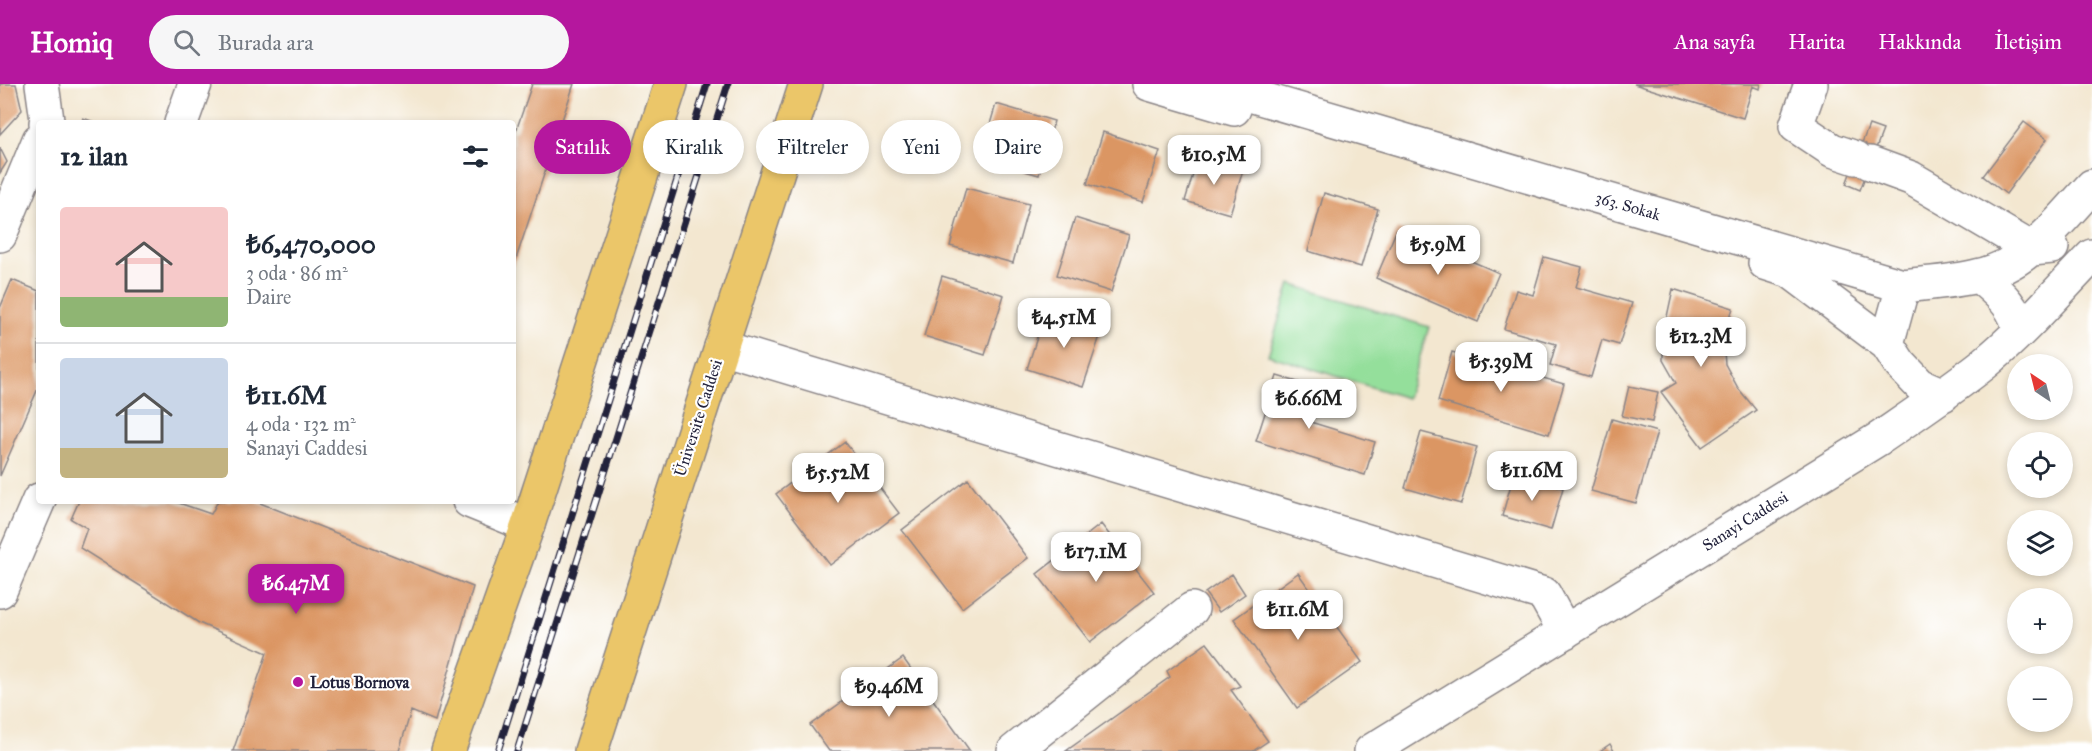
<!DOCTYPE html>
<html lang="tr">
<meta charset="utf-8">
<style>
:root{--surface:#fff;--page:#f6f6f7;--text:#1f2937;--muted:#747a83;--line:#e0e1e3;--accent:#b5179e}
body{margin:0;font-family:"IM FELL Great Primer",serif;background:var(--page);color:var(--text);height:100vh;display:flex;flex-direction:column;font-size:22px;white-space:nowrap}
*{box-sizing:border-box;margin:0}
p{font-size:20px;color:var(--muted)}
.icon{flex:none;width:33px;height:33px;fill:none;stroke:currentColor;stroke-width:2;stroke-linecap:round;stroke-linejoin:round}
.map{position:relative;flex:1;overflow:hidden}
.details{position:absolute;left:36px;top:36px;width:480px;height:384px;display:flex;flex-direction:column;background:var(--surface);border-radius:6px;box-shadow:0 3px 9px #0003}
.details>*{flex:none}
.hud{position:absolute;left:534px;top:36px;width:570px;height:54px;display:flex;gap:12px}
.needle{width:39px;rotate:325deg}
.buttons{position:absolute;left:2007px;top:270px;display:grid;gap:12px}
.buttons a{display:grid;place-items:center;width:66px;height:66px;border-radius:50%;background:var(--surface);box-shadow:0 3px 9px #0003;font-size:30px}
.price{position:absolute;translate:-50% -51px;padding:0 14px;border-radius:12px;background:#fff;color:#222;font-size:20px;line-height:39px;filter:drop-shadow(0 2px 3px #0008)}
.price::after{content:'';position:absolute;left:50%;top:36px;width:18px;height:14px;margin-left:-9px;background:inherit;clip-path:polygon(0 0,100% 0,50% 100%)}
.price.selected{background:var(--accent);color:#fff}
ul{padding:0;list-style:none}
li{display:flex;align-items:center;gap:18px;height:150px;padding:0 24px}
li+li{border-top:2px solid var(--line)}
li span{display:grid;place-items:center;flex:none;width:168px;height:120px;border-radius:6px;color:#555}
li>.icon{margin-inline-start:auto}
span .icon{width:72px;height:72px;fill:#fffc;stroke-width:1}
li b{font-size:26px}
h2{display:flex;justify-content:space-between;align-items:center;height:72px;padding:0 24px;font-size:26px}
.tag{padding:0 21px;border-radius:27px;background:var(--surface);box-shadow:0 3px 9px #0003;font-size:21px;line-height:54px}
.tag.selected{background:var(--accent);color:#fff}
header{display:flex;align-items:center;gap:36px;box-sizing:border-box;height:84px;padding:0 30px;background:var(--accent);color:#fff}
header strong{font-size:28px}
nav{display:flex;gap:33px;margin-inline-start:auto;font-size:21px}
.search{width:420px;height:54px;background:var(--page);display:flex;align-items:center;gap:15px;box-sizing:border-box;padding:0 21px;border-radius:33px;color:var(--muted);font-size:22px}
.map>svg:first-child{display:block}
</style>
<header>
<strong>Homiq</strong>
<div class="search"><svg class="icon" aria-label="search" viewBox="0 0 24 24"><circle cx="10" cy="10" r="6"/><path d="M15 15l6 6"/></svg>Burada ara</div>
<nav><a>Ana sayfa</a><a>Harita</a><a>Hakkında</a><a>İletişim</a></nav>
</header>
<div class="map">
<svg width="2092" height="667" viewBox="0 0 2092 667">
<rect width="100%" height="100%" fill="#fff"/>
<filter id="ink" filterUnits="userSpaceOnUse"><feTurbulence type="fractalNoise" baseFrequency=".0167" numOctaves="2"/><feDisplacementMap in="SourceGraphic" scale="12" xChannelSelector="R" yChannelSelector="G"/><feConvolveMatrix kernelMatrix="1 2 1 2 8 2 1 2 1" color-interpolation-filters="sRGB"/></filter>
<filter id="wash" filterUnits="userSpaceOnUse"><feTurbulence type="fractalNoise" baseFrequency=".008" numOctaves="4" result="noise"/><feDisplacementMap in="SourceGraphic" scale="24" xChannelSelector="R" yChannelSelector="G"/><feGaussianBlur stdDeviation="1.35" result="paint"/><feColorMatrix in="noise" values="0 0 0 0 0 0 0 0 0 0 0 0 0 0 0 0 0 1.4 0 .05"/><feComposite in="paint" operator="in"/></filter>
<g filter="url(#wash)">
<rect width="100%" height="100%" fill="#f3e7d0"/>
<path fill="#94df9b" stroke="#5b806b" stroke-width="1.5" d="M 1290,200 L 1429,243 L 1407,314 L 1268,271 Z"/>
<g id="blocks">
<path fill="#db9664" d="M 0,0 L 16,0 L 22,26 L 0,50 Z
M 532,0 L 574,0 L 513,184 L 513,48 L 516,47 Z
M 1634,0 L 1761,0 L 1760,5 L 1753,2 L 1743,34 Z
M 996,20 L 1054,37 L 1039,91 L 980,74 Z
M 83,34 L 97,39 L 81,39 Z
M 2024,38 L 2047,55 L 2006,110 L 1983,92 Z
M 1869,41 L 1883,46 L 1860,106 L 1846,100 Z
M 1103,48 L 1160,67 L 1143,118 L 1087,100 Z
M 0,64 L 7,78 L 0,89 Z
M 1198,74 L 1243,86 L 1230,130 L 1185,117 Z
M 966,104 L 1029,120 L 1013,179 L 950,162 Z
M 1324,109 L 1378,125 L 1361,183 L 1308,167 Z
M 1075,134 L 1129,151 L 1111,208 L 1057,191 Z
M 1397,145 L 1499,189 L 1478,238 L 1376,194 Z
M 1544,173 L 1582,183 L 1576,203 L 1632,219 L 1619,261 L 1602,256 L 1591,293 L 1550,281 L 1556,260 L 1504,245 L 1516,206 L 1533,211 Z
M 942,192 L 1004,211 L 985,271 L 924,252 Z
M 12,196 L 39,207 L 39,302 L 0,392 L 0,224 Z
M 1673,205 L 1733,224 L 1723,256 L 1725,280 L 1738,304 L 1756,326 L 1702,363 L 1661,308 L 1676,299 L 1663,276 L 1663,251 Z
M 1045,228 L 1102,246 L 1083,303 L 1027,285 Z
M 1452,268 L 1564,300 L 1549,350 L 1438,317 Z
M 1277,292 L 1315,303 L 1304,336 L 1375,358 L 1365,391 L 1256,357 Z
M 1629,302 L 1658,308 L 1652,338 L 1622,332 Z
M 1612,335 L 1657,348 L 1636,419 L 1591,407 Z
M 1421,348 L 1477,363 L 1461,420 L 1405,404 Z
M 845,358 L 899,429 L 830,481 L 776,410 Z
M 1514,390 L 1563,404 L 1551,446 L 1502,432 Z
M 968,395 L 1028,474 L 962,524 L 902,446 Z
M 79,417 L 173,417 L 211,430 L 218,417 L 255,417 L 473,503 L 435,637 L 411,627 L 399,667 L 233,667 L 267,569 L 199,539 L 80,464 L 87,444 L 71,435 Z
M 1101,440 L 1154,508 L 1090,558 L 1037,490 Z
M 1298,489 L 1362,578 L 1297,624 L 1234,535 Z
M 1232,490 L 1245,510 L 1219,528 L 1205,509 Z
M 1207,559 L 1240,602 L 1231,606 L 1268,657 L 1253,667 L 1066,667 L 1170,593 L 1167,587 Z
M 903,574 L 970,667 L 829,667 L 810,641 Z
M 1610,660 L 1614,667 L 1600,667 Z"/>
</g>
</g>
<g filter="url(#ink)">
<use href="#blocks" fill-opacity="0" stroke="#8a8486" stroke-width="1.5"/>
<g fill="none" stroke-linecap="round" stroke-linejoin="round">
<g stroke="#8a8486" stroke-width="36">
<path id="minor" d="M 42,0 L 47,36 L 46,39
M 1149,0 L 1234,25
M 1212,0 L 1903,202 C 1928,199 1953,198 1977,192 C 2027,182 2059,137 2092,102
M 1811,0 L 1796,42 L 1832,66 L 1856,74
M 181,39 L 195,0
M 1870,79 L 1911,94 L 2032,165 L 2052,163
M 0,151 L 39,56
M 1765,179 L 1790,187 L 1887,260
M 1979,192 C 1999,210 2014,220 2020,247
M 1903,202 L 1887,260 L 1900,280 L 1920,301 L 1943,311
M 721,263 L 1544,510 L 1565,548
M 469,417 L 528,441
M 0,507 L 39,416
M 1014,667 L 1192,525
M 1371,667 L 1880,354 C 1915,330 1951,306 1985,279 C 2024,247 2057,208 2092,172"/>
</g>
<g stroke="#8a8486" stroke-width="36">
<path id="major" d="M 448,667 L 528,441 L 671,0
M 591,667 L 806,0"/>
</g>
<use href="#minor" stroke="#fff" stroke-width="33"/>
<use href="#major" stroke="#ebc669" stroke-width="33"/>
<g stroke="#22223b" stroke-width="7">
<path id="rail" d="M 498,667 L 707,0
M 517,667 L 728,0"/>
</g>
<use href="#rail" stroke="#fff" stroke-width="4.5" stroke-dasharray="14" stroke-linecap="butt"/>
</g>
</g>
<circle fill="#b5179e" stroke="#fff" stroke-width="2" cx="298" cy="598" r="6"/>
<g text-anchor="middle" dominant-baseline="central" stroke-width="4.5" stroke-linejoin="round" paint-order="stroke">
<g font-size="16" fill="#22223b" stroke="#fff">
<text transform="translate(1628 122) rotate(16)">363. Sokak</text>
<text transform="translate(698 334) rotate(-72)">Üniversite Caddesi</text>
<text transform="translate(1745 437) rotate(-32)">Sanayi Caddesi</text>
</g>
<g font-size="16" font-weight="bold" fill="#22223b" stroke="#fff" text-anchor="start">
<text x="310" y="598">Lotus Bornova</text>
</g>
</g>
</svg>
<div class="buttons">
<a><svg class="needle" viewBox="-14 -14 28 28"><path d="M0-13l5 13h-10z" fill="#e53935"/><path d="M0 13l5-13h-10z" fill="#747a83"/></svg></a>
<a><svg class="icon" aria-label="locate" viewBox="0 0 24 24"><circle cx="12" cy="12" r="6"/><path d="M12 2v4M12 18v4M2 12h4M18 12h4"/></svg></a>
<a><svg class="icon" aria-label="layers" viewBox="0 0 24 24"><path d="M12 4l9 5-9 5-9-5zM3 14l9 5 9-5"/></svg></a>
<a>+</a>
<a>−</a>
</div>
<b class="price" style="left:1214px;top:102px">₺10.5M</b>
<b class="price" style="left:1438px;top:192px">₺5.9M</b>
<b class="price" style="left:1064px;top:265px">₺4.51M</b>
<b class="price" style="left:1701px;top:284px">₺12.3M</b>
<b class="price" style="left:1501px;top:309px">₺5.39M</b>
<b class="price" style="left:1309px;top:346px">₺6.66M</b>
<b class="price" style="left:1532px;top:418px">₺11.6M</b>
<b class="price" style="left:838px;top:420px">₺5.52M</b>
<b class="price" style="left:1096px;top:499px">₺17.1M</b>
<b class="price selected" style="left:296px;top:531px">₺6.47M</b>
<b class="price" style="left:1298px;top:557px">₺11.6M</b>
<b class="price" style="left:889px;top:634px">₺9.46M</b>
<div class="hud">
<a class="tag selected">Satılık</a>
<a class="tag">Kiralık</a>
<a class="tag">Filtreler</a>
<a class="tag">Yeni</a>
<a class="tag">Daire</a>
</div>
<section class="details">
<h2>12 ilan<svg class="icon" aria-label="filters" viewBox="0 0 24 24"><path d="M4 7h16M4 17h16"/><circle cx="9" cy="7" r="2"/><circle cx="15" cy="17" r="2"/></svg></h2>
<ul>
<li><span style="background:linear-gradient(#f6c9c9 75%,#8fb573 0)"><svg class="icon" aria-label="home" viewBox="0 0 24 24"><path d="M3 11l9-7 9 7M6 9v11h12V9"/></svg></span><div><b>₺6,470,000</b><p>3 oda · 86 m²</p><p>Daire</p></div></li>
<li><span style="background:linear-gradient(#c9d6e8 75%,#c2b280 0)"><svg class="icon" aria-label="home" viewBox="0 0 24 24"><path d="M3 11l9-7 9 7M6 9v11h12V9"/></svg></span><div><b>₺11.6M</b><p>4 oda · 132 m²</p><p>Sanayi Caddesi</p></div></li>
</ul>
</section>
</div>
